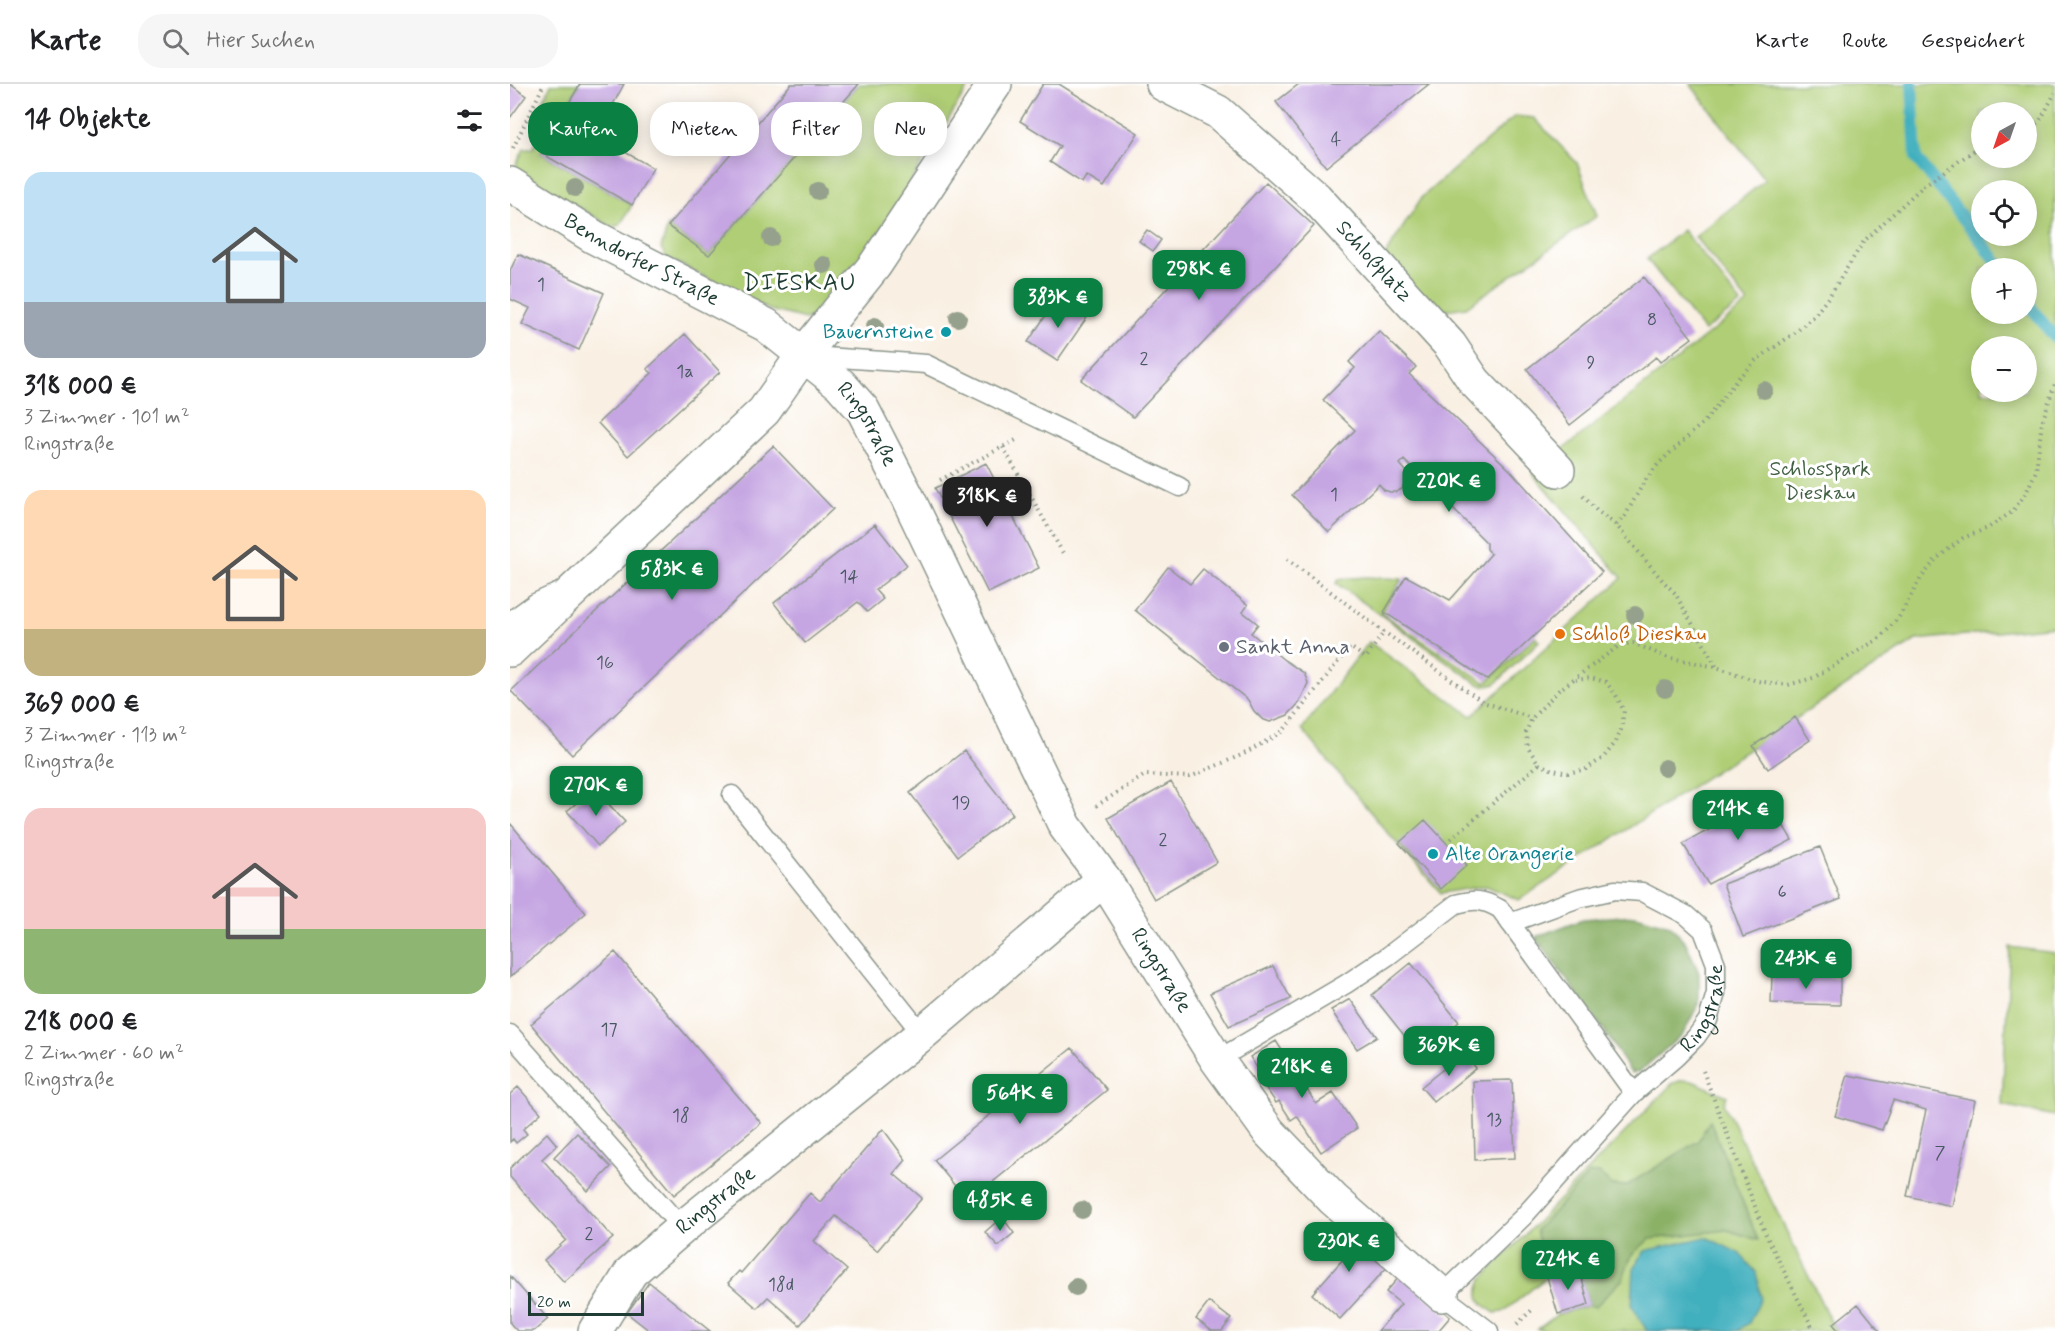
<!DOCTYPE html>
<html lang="de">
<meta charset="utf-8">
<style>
:root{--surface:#fff;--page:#f6f6f6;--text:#202124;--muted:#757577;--line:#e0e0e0;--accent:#0b8043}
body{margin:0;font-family:Mynerve,sans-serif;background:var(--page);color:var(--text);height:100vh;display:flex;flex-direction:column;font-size:22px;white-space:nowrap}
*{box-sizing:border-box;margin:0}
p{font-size:20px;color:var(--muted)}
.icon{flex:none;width:33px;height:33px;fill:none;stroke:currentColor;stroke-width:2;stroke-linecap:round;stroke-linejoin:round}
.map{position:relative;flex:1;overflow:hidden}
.side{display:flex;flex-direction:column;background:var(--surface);width:510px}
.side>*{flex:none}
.guide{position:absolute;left:18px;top:18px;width:570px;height:54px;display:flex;gap:12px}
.needle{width:39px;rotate:220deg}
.fabs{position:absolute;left:1461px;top:18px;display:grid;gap:12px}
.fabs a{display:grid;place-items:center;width:66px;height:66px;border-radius:50%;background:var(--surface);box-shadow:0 3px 15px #0003;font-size:30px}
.scale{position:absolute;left:18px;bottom:15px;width:116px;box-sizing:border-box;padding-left:6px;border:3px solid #1f3d34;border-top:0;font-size:16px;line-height:21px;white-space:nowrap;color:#1f3d34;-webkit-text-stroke:4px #fff;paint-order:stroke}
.price{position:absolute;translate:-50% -51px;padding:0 14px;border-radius:12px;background:var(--accent);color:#fff;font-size:20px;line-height:39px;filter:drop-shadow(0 2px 3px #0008)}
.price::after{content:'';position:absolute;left:50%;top:36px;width:18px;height:14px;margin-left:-9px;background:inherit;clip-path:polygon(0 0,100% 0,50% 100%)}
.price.on{background:#222;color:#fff}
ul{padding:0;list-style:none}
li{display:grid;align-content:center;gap:12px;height:318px;padding:0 24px}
li span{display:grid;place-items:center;height:186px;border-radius:18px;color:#555}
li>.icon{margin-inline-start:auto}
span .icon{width:108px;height:108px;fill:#fffc;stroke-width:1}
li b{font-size:26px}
h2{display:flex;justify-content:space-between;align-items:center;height:72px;padding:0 24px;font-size:26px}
.tag{padding:0 21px;border-radius:24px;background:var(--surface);box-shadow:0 3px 15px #0003;font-size:21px;line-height:54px}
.tag.on{background:var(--accent);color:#fff}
header{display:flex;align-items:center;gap:36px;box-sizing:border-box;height:84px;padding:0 30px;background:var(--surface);border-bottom:2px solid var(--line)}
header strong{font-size:28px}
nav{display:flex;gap:33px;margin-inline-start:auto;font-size:21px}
.search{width:420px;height:54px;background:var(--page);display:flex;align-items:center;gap:15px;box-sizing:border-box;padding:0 21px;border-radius:24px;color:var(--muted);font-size:22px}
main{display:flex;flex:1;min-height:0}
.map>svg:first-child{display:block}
</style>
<header>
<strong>Karte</strong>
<div class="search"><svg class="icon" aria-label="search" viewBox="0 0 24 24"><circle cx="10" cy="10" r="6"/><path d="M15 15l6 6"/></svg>Hier suchen</div>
<nav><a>Karte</a><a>Route</a><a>Gespeichert</a></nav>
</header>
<main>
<section class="side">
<h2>14 Objekte<svg class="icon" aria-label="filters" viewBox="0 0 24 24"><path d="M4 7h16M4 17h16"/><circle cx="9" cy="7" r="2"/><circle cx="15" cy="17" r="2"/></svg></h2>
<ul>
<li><span style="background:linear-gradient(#bfe0f5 70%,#9aa5b1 0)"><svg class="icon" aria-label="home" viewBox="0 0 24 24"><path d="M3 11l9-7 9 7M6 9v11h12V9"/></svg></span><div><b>318 000 €</b><p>3 Zimmer · 101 m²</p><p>Ringstraße</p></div></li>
<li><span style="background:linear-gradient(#ffd9b3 75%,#c2b280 0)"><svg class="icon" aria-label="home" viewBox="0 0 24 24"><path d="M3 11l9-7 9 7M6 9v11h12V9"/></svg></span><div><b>369 000 €</b><p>3 Zimmer · 113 m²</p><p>Ringstraße</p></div></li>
<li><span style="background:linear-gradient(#f6c9c9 65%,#8fb573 0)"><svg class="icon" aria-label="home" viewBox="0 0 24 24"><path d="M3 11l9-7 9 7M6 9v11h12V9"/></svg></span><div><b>218 000 €</b><p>2 Zimmer · 60 m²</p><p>Ringstraße</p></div></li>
</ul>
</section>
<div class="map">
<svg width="1545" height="1247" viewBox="0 0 1545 1247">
<rect width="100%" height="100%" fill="#fff"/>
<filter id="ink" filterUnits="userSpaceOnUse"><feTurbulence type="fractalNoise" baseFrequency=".0167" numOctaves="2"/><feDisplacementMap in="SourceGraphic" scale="12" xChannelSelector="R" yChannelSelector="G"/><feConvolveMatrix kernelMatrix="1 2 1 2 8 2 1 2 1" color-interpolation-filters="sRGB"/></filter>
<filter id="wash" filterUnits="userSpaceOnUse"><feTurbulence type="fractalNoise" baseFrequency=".008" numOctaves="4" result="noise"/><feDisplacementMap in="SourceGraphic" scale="24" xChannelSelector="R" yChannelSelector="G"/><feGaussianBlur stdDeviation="1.35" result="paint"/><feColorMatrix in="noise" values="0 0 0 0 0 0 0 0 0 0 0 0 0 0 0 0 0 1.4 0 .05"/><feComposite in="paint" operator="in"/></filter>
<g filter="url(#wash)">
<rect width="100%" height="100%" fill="#f9f0e3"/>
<path fill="#afce75" stroke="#678654" stroke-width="1.5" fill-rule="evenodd" d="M 41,0 L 69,0 L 31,69 L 122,121 L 110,141 L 102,143 L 4,85 L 14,65 L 23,65 L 34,39 L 27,30 Z
M 349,0 L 460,0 L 340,197 L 307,230 L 295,235 L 260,226 L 156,173 L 151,164 L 158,142 L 199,171 Z
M 1180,0 L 1545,0 L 1545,542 L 1406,556 L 1009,816 L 976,802 L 931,809 L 876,747 L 792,645 L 859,558 L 962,632 L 1112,494 L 1023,389 L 1238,219 L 1185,153 L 1255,96 ZM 1472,28 L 1516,28 L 1516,74 L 1472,74 ZM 1472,106 L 1516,106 L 1516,152 L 1472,152 ZM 1472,184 L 1516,184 L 1516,230 L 1472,230 ZM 1472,262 L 1516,262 L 1516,308 L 1472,308 Z
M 1005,32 L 1024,34 L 1067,79 L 1087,132 L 956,223 L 922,228 L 872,176 L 912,113 Z
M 1173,146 L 1231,219 L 1194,247 L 1137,175 Z
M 856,493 L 892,495 L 871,529 L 976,599 L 1025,553 L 1029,557 L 985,600 L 977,602 L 970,601 L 826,499 L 829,495 Z
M 1500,863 L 1545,869 L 1545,1032 L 1492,1021 Z
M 1172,996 L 1182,997 L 1217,1012 L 1214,1020 L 1322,1240 L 1327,1247 L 1034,1247 L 1028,1245 L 1048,1230 L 1081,1221 L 1155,1078 L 1116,1102 L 1101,1101 L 1029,1163 L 1043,1176 L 1069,1184 L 1037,1193 L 993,1228 L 985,1229 C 969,1219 965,1213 972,1195 L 1162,1000 Z"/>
<path fill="#8bb166" stroke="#55774d" stroke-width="1.5" d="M 1126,831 L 1160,841 L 1176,859 L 1189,889 L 1189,919 L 1173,950 L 1129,988 L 1121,989 L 1094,946 L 1025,853 L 1073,835 Z
M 1200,1036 L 1248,1156 L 1217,1146 L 1140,1155 L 1122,1170 L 1112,1196 L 1085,1223 L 1079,1221 L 1069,1184 C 1043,1176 1031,1175 1026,1146 L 1079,1090 L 1090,1089 L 1101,1101 L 1116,1102 L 1188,1057 Z"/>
<path fill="#41afbe" stroke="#307679" stroke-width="1.5" d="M 1196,1153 L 1229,1169 L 1246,1188 L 1251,1214 L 1239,1239 L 1227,1247 L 1137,1247 L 1122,1222 L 1124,1184 L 1135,1167 Z"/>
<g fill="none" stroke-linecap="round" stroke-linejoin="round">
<path stroke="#41afbe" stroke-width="12" d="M 1402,0 L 1406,74 L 1492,184
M 1516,217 L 1545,254"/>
</g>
<g id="blocks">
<path fill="#c5a5e2" d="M 0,0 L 16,12 L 0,34 Z
M 70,0 L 114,0 L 87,50 L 52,31 Z
M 281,0 L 349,0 L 199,171 L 158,142 Z
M 533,0 L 549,0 L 628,49 L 594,103 L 576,92 L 572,99 L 540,78 L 550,62 L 510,37 Z
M 789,0 L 919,0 L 816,83 L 766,18 Z
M 52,32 L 143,84 L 122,121 L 31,69 Z
M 756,98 L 804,142 L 623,333 L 571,296 Z
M 637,146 L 651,156 L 643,167 L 629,157 Z
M 8,170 L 94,209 L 69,266 L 12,240 L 20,224 L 0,215 L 0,187 Z
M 1134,193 L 1182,254 L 1150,278 L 1146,273 L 1060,341 L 1017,285 Z
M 548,213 L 578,232 L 547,277 L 518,258 Z
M 869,247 L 906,283 L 899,290 L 1000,386 L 1092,488 L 977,596 L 874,528 L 896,492 L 940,516 L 981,470 L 977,465 L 977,459 L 894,376 L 890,380 L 896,387 L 897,393 L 892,405 L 886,408 L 880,408 L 874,406 L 869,400 L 819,448 L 782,411 L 845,346 L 813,316 L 845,284 L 839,278 Z
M 175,250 L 210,288 L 118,372 L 88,339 L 142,289 L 137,285 Z
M 263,362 L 323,425 L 62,671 L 1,607 Z
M 476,379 L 529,484 L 478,509 L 425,404 Z
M 365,440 L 397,481 L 365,506 L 373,515 L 357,528 L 348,518 L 295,559 L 264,519 Z
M 658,483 L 680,500 L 693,485 L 738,521 L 733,528 L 748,540 L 741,549 L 774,576 L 794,589 L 798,599 L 789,619 L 778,631 L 760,638 L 752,635 L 744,627 L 738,616 L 625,526 Z
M 1285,633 L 1300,656 L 1258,685 L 1243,662 Z
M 454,667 L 503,730 L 448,772 L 400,709 Z
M 661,698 L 707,778 L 644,815 L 598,734 Z
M 84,704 L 115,738 L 88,762 L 57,727 Z
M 1257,714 L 1282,756 L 1198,800 L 1173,760 Z
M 915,736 L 957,781 L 931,805 L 889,759 Z
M 0,739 L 76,829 L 0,893 Z
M 1310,763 L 1331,815 L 1233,853 L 1213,800 Z
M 105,868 L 251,1039 L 164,1111 L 21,940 Z
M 901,879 L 949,938 L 909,970 L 862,911 Z
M 763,882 L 781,915 L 719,942 L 700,909 Z
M 1262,891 L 1330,893 L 1330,921 L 1261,919 Z
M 840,915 L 867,953 L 847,965 L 821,926 Z
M 766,957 L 806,1020 L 823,1009 L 847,1044 L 811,1068 L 787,1032 L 781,1036 L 769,1017 L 766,1019 L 751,997 L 754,995 L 740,973 Z
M 562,964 L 597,1006 L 458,1118 L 424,1076 Z
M 954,968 L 966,984 L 924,1018 L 911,1003 Z
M 1338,991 L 1465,1016 L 1442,1122 L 1397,1112 L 1416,1026 L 1383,1016 L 1372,1046 L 1325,1032 Z
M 1002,996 L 1005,1074 L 965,1076 L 963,997 Z
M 8,1003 L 31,1029 L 13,1045 L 17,1050 L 6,1059 L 3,1055 L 0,1058 L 0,1010 Z
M 373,1045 L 396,1076 L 384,1090 L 412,1114 L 367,1167 L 326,1132 L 304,1157 L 337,1186 L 290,1241 L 258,1213 L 247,1224 L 218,1199 L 229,1187 L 231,1189 L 300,1109 L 310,1118 Z
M 37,1049 L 47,1061 L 32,1075 L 103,1154 L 54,1198 L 34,1176 L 56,1156 L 0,1093 L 0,1084 Z
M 67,1049 L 101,1083 L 78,1107 L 44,1073 Z
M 492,1133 L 504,1149 L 488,1162 L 475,1148 Z
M 831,1141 L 880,1180 L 830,1235 L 802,1210 L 834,1174 L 816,1161 Z
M 1069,1184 L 1079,1221 L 1048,1230 L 1037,1193 Z
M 891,1191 L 940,1233 L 928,1247 L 868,1247 L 891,1220 L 876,1208 Z
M 0,1192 L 38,1235 L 24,1247 L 7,1247 L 0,1239 Z
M 139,1198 L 200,1247 L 140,1247 L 117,1229 Z
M 699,1218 L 721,1235 L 712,1247 L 702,1247 L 686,1235 Z
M 1348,1220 L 1370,1247 L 1329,1247 L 1323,1240 Z"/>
</g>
</g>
<g filter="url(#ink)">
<use href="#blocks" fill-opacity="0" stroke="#8c968c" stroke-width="1.5"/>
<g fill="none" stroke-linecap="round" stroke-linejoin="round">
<g stroke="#8c968c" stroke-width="21">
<g id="lane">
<path d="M 301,272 L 416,280 L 670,403"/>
<path d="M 0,537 L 25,519 L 47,509"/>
<path d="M 222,711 L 412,950"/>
<path d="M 0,950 L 172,1144"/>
<path d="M 707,976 L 836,900 L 878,872 L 946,820 C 965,815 972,815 990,825 L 1124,1009"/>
<path id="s1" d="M 979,1247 L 932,1211 L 1013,1133 L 1124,1009 L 1166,973 L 1186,953 L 1198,936 L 1206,909 L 1206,880 L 1193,846 L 1176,831 L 1132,808 L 1105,806 L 1069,814 L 1000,839"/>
</g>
</g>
<g stroke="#8c968c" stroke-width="36">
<g id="street">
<path id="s2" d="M 653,0 L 708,28 L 806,114 L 940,261 L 964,297 L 1048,386"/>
<path id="s3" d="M 0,100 L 84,153 L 256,241 L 330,300 L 353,326 L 397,412 L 555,742 L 594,795 L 707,976 L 759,1048 L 823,1115 L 932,1211"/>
<path d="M 0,566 L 254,327 L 293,271 L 365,181 L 485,0"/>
<path id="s4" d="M 85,1247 L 121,1188 L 172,1144 L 412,950 L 594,795"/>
</g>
</g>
<path stroke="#8c968c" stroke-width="4" stroke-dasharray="1.5 4.5" stroke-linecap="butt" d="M 1516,46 L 1530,37 L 1545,9
M 3,64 L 34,0
M 493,363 L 554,471
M 430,396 L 506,356
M 1073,412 L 1087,427 L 1106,441
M 777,475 L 874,548 L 973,618 L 1022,634
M 1206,582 L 1165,509 L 1153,497 L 1106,441 L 1115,432 L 1134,398 L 1149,379 L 1195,337 L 1229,293 L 1245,277 L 1286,248 L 1304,232 L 1320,211 L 1354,157 L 1413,102 L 1472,61
M 1029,680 L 1043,686 L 1058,689 L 1076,685 L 1093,674 L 1106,658 L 1111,646 L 1114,627 L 1106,611 L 1096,598 L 1080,594 L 1066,596
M 586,722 L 635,691 L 680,693 L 736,669 L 773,647 L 840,563 L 856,574 L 874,548
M 941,755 L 1029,680 L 1018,664 L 1016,648 L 1022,634 L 1049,606 L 1110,561 L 1123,559 L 1156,573 L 1206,583 L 1247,597 L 1278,601 L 1303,594 L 1370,554 L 1389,533 L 1409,497 L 1426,475 L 1453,454 L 1478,444 L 1502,428 L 1516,409 L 1526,387 L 1532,338 L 1545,300
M 1193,987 L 1256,1151 L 1304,1247
M 1007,1240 L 1023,1225"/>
<use href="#lane" stroke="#fff" stroke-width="18"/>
<use href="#street" stroke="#fff" stroke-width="33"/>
</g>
<g fill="#95a18c">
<circle cx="403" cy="53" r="9"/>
<circle cx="65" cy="104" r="9"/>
<circle cx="308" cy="107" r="9"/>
<circle cx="261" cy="154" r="9"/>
<circle cx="314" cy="181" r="9"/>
<circle cx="448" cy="234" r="9"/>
<circle cx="365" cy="242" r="9"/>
<circle cx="1254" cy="306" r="9"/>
<circle cx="1125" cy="531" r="9"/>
<circle cx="1155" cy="605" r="9"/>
<circle cx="1155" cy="684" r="9"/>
<circle cx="572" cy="1126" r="9"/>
<circle cx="566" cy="1203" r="9"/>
</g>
</g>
<g fill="#0f9aa8" stroke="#fff" stroke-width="2">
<circle cx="436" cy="248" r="6"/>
<circle cx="923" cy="770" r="6"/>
</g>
<circle fill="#e8710a" stroke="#fff" stroke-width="2" cx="1050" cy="550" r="6"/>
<circle fill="#6b7280" stroke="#fff" stroke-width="2" cx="714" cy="563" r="6"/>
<g text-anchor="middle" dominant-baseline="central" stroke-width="6" stroke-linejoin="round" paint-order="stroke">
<g font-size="18" fill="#485760">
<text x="826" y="56">4</text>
<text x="31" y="201">1</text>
<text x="1142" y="236">8</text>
<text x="634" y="275">2</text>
<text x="1081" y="279">9</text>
<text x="175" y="288">1a</text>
<text x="824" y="411">1</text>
<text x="339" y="493">14</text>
<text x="95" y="579">16</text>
<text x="451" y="719">19</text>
<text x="653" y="756">2</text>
<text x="1272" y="808">6</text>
<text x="99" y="946">17</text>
<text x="171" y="1032">18</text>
<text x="984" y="1036">13</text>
<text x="1430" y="1069">7</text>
<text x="79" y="1150">2</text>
<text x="271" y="1201">18d</text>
</g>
<g font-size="21" fill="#1f3d34" stroke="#fff">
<text stroke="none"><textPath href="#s3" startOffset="152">Benndorfer Straße</textPath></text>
<text stroke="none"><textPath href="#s2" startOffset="278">Schloßplatz</textPath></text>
<text stroke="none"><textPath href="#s3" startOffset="436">Ringstraße</textPath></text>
<text stroke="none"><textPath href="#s3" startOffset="1058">Ringstraße</textPath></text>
<text stroke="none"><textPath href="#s1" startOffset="452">Ringstraße</textPath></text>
<text stroke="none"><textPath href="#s4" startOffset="180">Ringstraße</textPath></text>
</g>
<g font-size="21" fill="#0d838f" stroke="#fff" text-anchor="end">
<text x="424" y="248">Bauernsteine</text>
<text x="935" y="770" text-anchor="start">Alte Orangerie</text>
</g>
<g font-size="21" fill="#436144" stroke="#fff">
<text x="1310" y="385">Schlosspark<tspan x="1310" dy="24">Dieskau</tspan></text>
</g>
<g font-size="21" fill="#c56008" stroke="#fff" text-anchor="start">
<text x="1062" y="550">Schloß Dieskau</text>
</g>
<g font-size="21" fill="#5b616d" stroke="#fff" text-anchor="start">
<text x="726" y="563">Sankt Anna</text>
</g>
<g font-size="24" letter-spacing="1.5" fill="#1f3d34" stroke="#fff">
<text x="290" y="199">DIESKAU</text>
</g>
</g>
</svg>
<div class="fabs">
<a><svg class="needle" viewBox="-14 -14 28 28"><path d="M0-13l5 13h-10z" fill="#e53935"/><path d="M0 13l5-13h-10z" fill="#757577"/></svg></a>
<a><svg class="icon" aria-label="locate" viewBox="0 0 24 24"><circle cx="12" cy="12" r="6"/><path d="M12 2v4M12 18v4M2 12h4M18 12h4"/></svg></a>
<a>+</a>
<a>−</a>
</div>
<div class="scale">20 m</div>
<b class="price" style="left:689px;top:217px">298K €</b>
<b class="price" style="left:548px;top:245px">383K €</b>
<b class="price" style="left:939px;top:429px">220K €</b>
<b class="price on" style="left:477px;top:444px">318K €</b>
<b class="price" style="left:162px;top:517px">583K €</b>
<b class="price" style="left:86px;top:733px">270K €</b>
<b class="price" style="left:1228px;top:757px">214K €</b>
<b class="price" style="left:1296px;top:906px">243K €</b>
<b class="price" style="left:939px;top:993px">369K €</b>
<b class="price" style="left:792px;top:1015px">218K €</b>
<b class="price" style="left:510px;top:1041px">564K €</b>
<b class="price" style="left:490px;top:1148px">485K €</b>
<b class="price" style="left:839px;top:1189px">230K €</b>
<b class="price" style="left:1058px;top:1207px">224K €</b>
<div class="guide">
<a class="tag on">Kaufen</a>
<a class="tag">Mieten</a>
<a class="tag">Filter</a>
<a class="tag">Neu</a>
</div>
</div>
</main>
